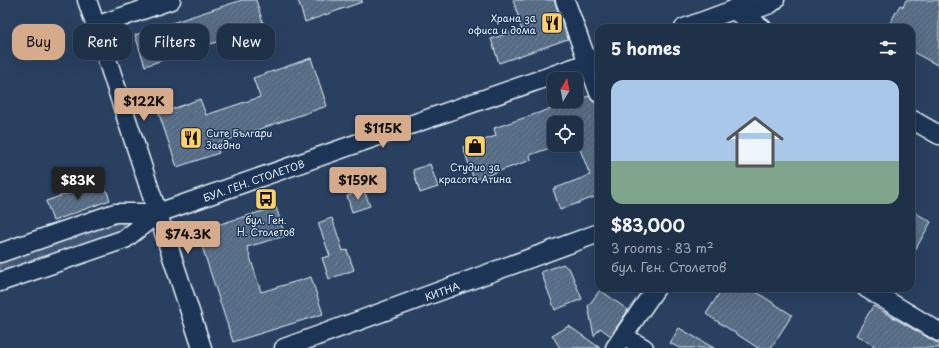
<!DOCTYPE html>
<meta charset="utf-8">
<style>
:root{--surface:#1f3049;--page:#2c3c53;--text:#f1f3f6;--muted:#a1a9b4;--line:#3c4b61;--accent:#d6ab8b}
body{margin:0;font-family:"Playpen Sans",sans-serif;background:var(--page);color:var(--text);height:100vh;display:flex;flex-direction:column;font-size:15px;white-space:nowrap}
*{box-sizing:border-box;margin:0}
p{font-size:13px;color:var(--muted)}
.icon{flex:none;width:22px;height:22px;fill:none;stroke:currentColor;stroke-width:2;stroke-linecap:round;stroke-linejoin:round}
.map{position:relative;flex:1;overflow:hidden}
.sheet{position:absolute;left:595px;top:24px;width:320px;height:268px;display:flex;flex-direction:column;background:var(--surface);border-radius:12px;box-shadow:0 4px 16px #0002,0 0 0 1px var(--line)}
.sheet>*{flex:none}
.guide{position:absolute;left:12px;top:24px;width:380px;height:36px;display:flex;gap:8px}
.needle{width:26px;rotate:10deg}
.tools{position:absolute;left:547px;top:72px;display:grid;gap:8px}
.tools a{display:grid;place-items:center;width:36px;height:36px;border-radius:8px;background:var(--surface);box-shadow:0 4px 16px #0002,0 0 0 1px var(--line);font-size:20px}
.price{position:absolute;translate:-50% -34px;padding:0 9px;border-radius:4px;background:var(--accent);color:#111;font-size:13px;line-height:26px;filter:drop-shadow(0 1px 2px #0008)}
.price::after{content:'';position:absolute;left:50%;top:24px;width:12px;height:9px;margin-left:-6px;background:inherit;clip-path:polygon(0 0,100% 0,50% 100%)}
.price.current{background:#222;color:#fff}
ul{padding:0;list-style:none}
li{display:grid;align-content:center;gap:8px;height:212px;padding:0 16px}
li span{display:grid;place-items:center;height:124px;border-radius:12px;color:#555}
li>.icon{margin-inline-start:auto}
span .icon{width:72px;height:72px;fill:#fffc;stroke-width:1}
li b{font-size:17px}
h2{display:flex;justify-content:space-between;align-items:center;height:48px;padding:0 16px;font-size:17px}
.tag{padding:0 14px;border-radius:12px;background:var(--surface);box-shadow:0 4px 16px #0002,0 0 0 1px var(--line);font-size:14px;line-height:36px}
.tag.current{background:var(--accent);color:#111}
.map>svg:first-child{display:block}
</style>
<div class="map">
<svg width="939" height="348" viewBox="0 0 939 348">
<defs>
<pattern id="grass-tufts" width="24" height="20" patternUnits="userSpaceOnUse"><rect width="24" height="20" fill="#415774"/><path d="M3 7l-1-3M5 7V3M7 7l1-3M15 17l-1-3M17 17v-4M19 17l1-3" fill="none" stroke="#5c7089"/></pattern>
<pattern id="building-hatch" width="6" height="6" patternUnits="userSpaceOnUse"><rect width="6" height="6" fill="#556a83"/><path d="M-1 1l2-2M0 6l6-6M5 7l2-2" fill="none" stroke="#6d8095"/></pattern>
</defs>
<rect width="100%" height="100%" fill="#294061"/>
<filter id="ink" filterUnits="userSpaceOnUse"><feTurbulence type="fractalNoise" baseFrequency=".025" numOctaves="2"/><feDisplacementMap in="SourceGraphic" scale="8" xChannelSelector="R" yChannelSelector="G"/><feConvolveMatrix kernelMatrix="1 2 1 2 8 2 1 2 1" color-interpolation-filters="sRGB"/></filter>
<g filter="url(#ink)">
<path fill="url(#grass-tufts)" stroke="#94a4b6" d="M 116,221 L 122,222 C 124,225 124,228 121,232 L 0,274 L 0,261 Z"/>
<path fill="url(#building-hatch)" stroke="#e8f1f8" d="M 242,0 L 256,0 L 264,26 L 145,66 L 135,35 Z
M 298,0 L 362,0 L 362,2 L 305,22 Z
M 513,0 L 554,0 L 568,39 L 499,63 L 491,39 L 522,29 L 520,25 L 521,25 Z
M 906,0 L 939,0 L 939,66 L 911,51 L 911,28 L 887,28 L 900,5 L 903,7 Z
M 311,58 L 327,106 L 216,144 L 219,153 L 177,167 L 159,114 L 200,99 L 206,115 L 260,97 L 253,78 Z
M 589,96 L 592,101 L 595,102 L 599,114 L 599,196 L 597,196 L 560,210 L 553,189 L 590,175 L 576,139 L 576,123 L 554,123 L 554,145 L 558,145 L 530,155 L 531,160 L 474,180 L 463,147 L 496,136 L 494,128 L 574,101 L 576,101 L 576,100 Z
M 430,164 L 438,187 L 420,193 L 413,170 Z
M 103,181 L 110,200 L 53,221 L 46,201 Z
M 364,190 L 370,206 L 352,212 L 347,196 Z
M 276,207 L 285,236 L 247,247 L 261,292 L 311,277 L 323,314 L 233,342 L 197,231 Z
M 911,210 L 931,222 L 911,257 Z
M 332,218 L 343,251 L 347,250 L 354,270 L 329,279 L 322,258 L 330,256 L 318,223 Z
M 563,264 L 570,270 L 582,299 L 555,310 L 541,272 Z
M 727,288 L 750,288 L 792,315 L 771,348 L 758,348 L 706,314 L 720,292 L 723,294 Z
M 600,290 L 628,310 L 611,336 L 600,328 L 594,336 L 588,306 Z
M 873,306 L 939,344 L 939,348 L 878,348 L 856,335 Z
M 569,326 L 600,348 L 560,348 L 552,335 Z
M 679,328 L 714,348 L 679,348 L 670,343 Z"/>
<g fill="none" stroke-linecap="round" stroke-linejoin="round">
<g stroke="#e8f1f8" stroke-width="21">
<g id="minor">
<path d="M 87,0 L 101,41 L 202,348"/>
<path d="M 565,0 L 599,93"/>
<path d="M 733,10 L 754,10 L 770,4 L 775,0"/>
<path d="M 733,10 L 762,28"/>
<path d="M 96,26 L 171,0"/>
<path d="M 684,28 L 733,10 L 747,0"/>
<path d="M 911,119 L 939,135"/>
<path id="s1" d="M 0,253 L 115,213 L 158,213 L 599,59"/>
<path d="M 0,282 L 125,239 L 158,213"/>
<path d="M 866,288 L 939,332"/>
<path d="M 623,336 L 644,348"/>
<path id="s2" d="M 284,348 L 599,233"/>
<path d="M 615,348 L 656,288"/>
</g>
</g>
<use href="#minor" stroke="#1d3557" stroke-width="18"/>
</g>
</g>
<defs>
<g id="restaurant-square" transform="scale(1.15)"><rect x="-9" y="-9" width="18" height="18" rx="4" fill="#ffd166" stroke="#1d3557"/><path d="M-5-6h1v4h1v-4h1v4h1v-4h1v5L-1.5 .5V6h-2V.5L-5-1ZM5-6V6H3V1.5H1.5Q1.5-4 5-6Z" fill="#111"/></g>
<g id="shop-square" transform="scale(1.15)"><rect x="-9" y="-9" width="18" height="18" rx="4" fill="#ffd166" stroke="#1d3557"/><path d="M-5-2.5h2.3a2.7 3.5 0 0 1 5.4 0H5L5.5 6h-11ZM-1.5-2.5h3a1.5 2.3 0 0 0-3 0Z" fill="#111"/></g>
<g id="bus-square" transform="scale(1.15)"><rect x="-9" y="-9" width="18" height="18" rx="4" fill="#ffd166" stroke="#1d3557"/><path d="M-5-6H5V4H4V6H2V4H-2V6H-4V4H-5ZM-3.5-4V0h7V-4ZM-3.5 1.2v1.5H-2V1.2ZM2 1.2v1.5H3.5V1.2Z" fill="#111"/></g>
</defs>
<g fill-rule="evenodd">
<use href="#restaurant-square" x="552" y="23"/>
<use href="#restaurant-square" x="191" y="138"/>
<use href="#shop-square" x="475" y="146"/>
<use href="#bus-square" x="266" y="199"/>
</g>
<g text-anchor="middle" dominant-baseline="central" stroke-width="3" stroke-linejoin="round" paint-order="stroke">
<g font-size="10" fill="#e8f1f8" stroke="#1d3557">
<text x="536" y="17" text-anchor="end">Храна за<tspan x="536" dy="12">офиса и дома</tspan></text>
<text x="206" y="132" text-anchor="start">Сите Българи<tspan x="206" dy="12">Заедно</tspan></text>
<text x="475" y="166">Студио за<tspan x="475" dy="12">красота Атина</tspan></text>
<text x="266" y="219">бул. Ген.<tspan x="266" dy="12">Н. Столетов</tspan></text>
</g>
<g font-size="10" fill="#e8f1f8" stroke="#1d3557">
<text stroke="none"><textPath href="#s1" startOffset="266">БУЛ. ГЕН. СТОЛЕТОВ</textPath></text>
<text stroke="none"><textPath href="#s2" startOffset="168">КИТНА</textPath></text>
</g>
</g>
</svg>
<div class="tools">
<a><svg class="needle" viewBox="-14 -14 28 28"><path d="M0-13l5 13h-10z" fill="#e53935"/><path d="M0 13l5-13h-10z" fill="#a1a9b4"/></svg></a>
<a><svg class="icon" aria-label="locate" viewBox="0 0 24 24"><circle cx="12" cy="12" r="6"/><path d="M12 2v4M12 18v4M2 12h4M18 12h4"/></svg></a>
</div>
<b class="price" style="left:144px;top:122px">$122K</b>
<b class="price" style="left:383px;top:149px">$115K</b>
<b class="price current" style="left:78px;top:201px">$83K</b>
<b class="price" style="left:358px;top:201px">$159K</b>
<b class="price" style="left:188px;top:255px">$74.3K</b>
<div class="guide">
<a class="tag current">Buy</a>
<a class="tag">Rent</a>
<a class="tag">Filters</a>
<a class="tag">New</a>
</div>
<section class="sheet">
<h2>5 homes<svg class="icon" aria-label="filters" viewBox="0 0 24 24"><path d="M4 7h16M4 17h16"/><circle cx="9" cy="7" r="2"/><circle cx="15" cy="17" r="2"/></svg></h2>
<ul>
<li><span style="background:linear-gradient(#a9c7e8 65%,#7fa58c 0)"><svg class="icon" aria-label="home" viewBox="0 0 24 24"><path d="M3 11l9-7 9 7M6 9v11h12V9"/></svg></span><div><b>$83,000</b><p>3 rooms · 83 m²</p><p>бул. Ген. Столетов</p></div></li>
</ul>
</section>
</div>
